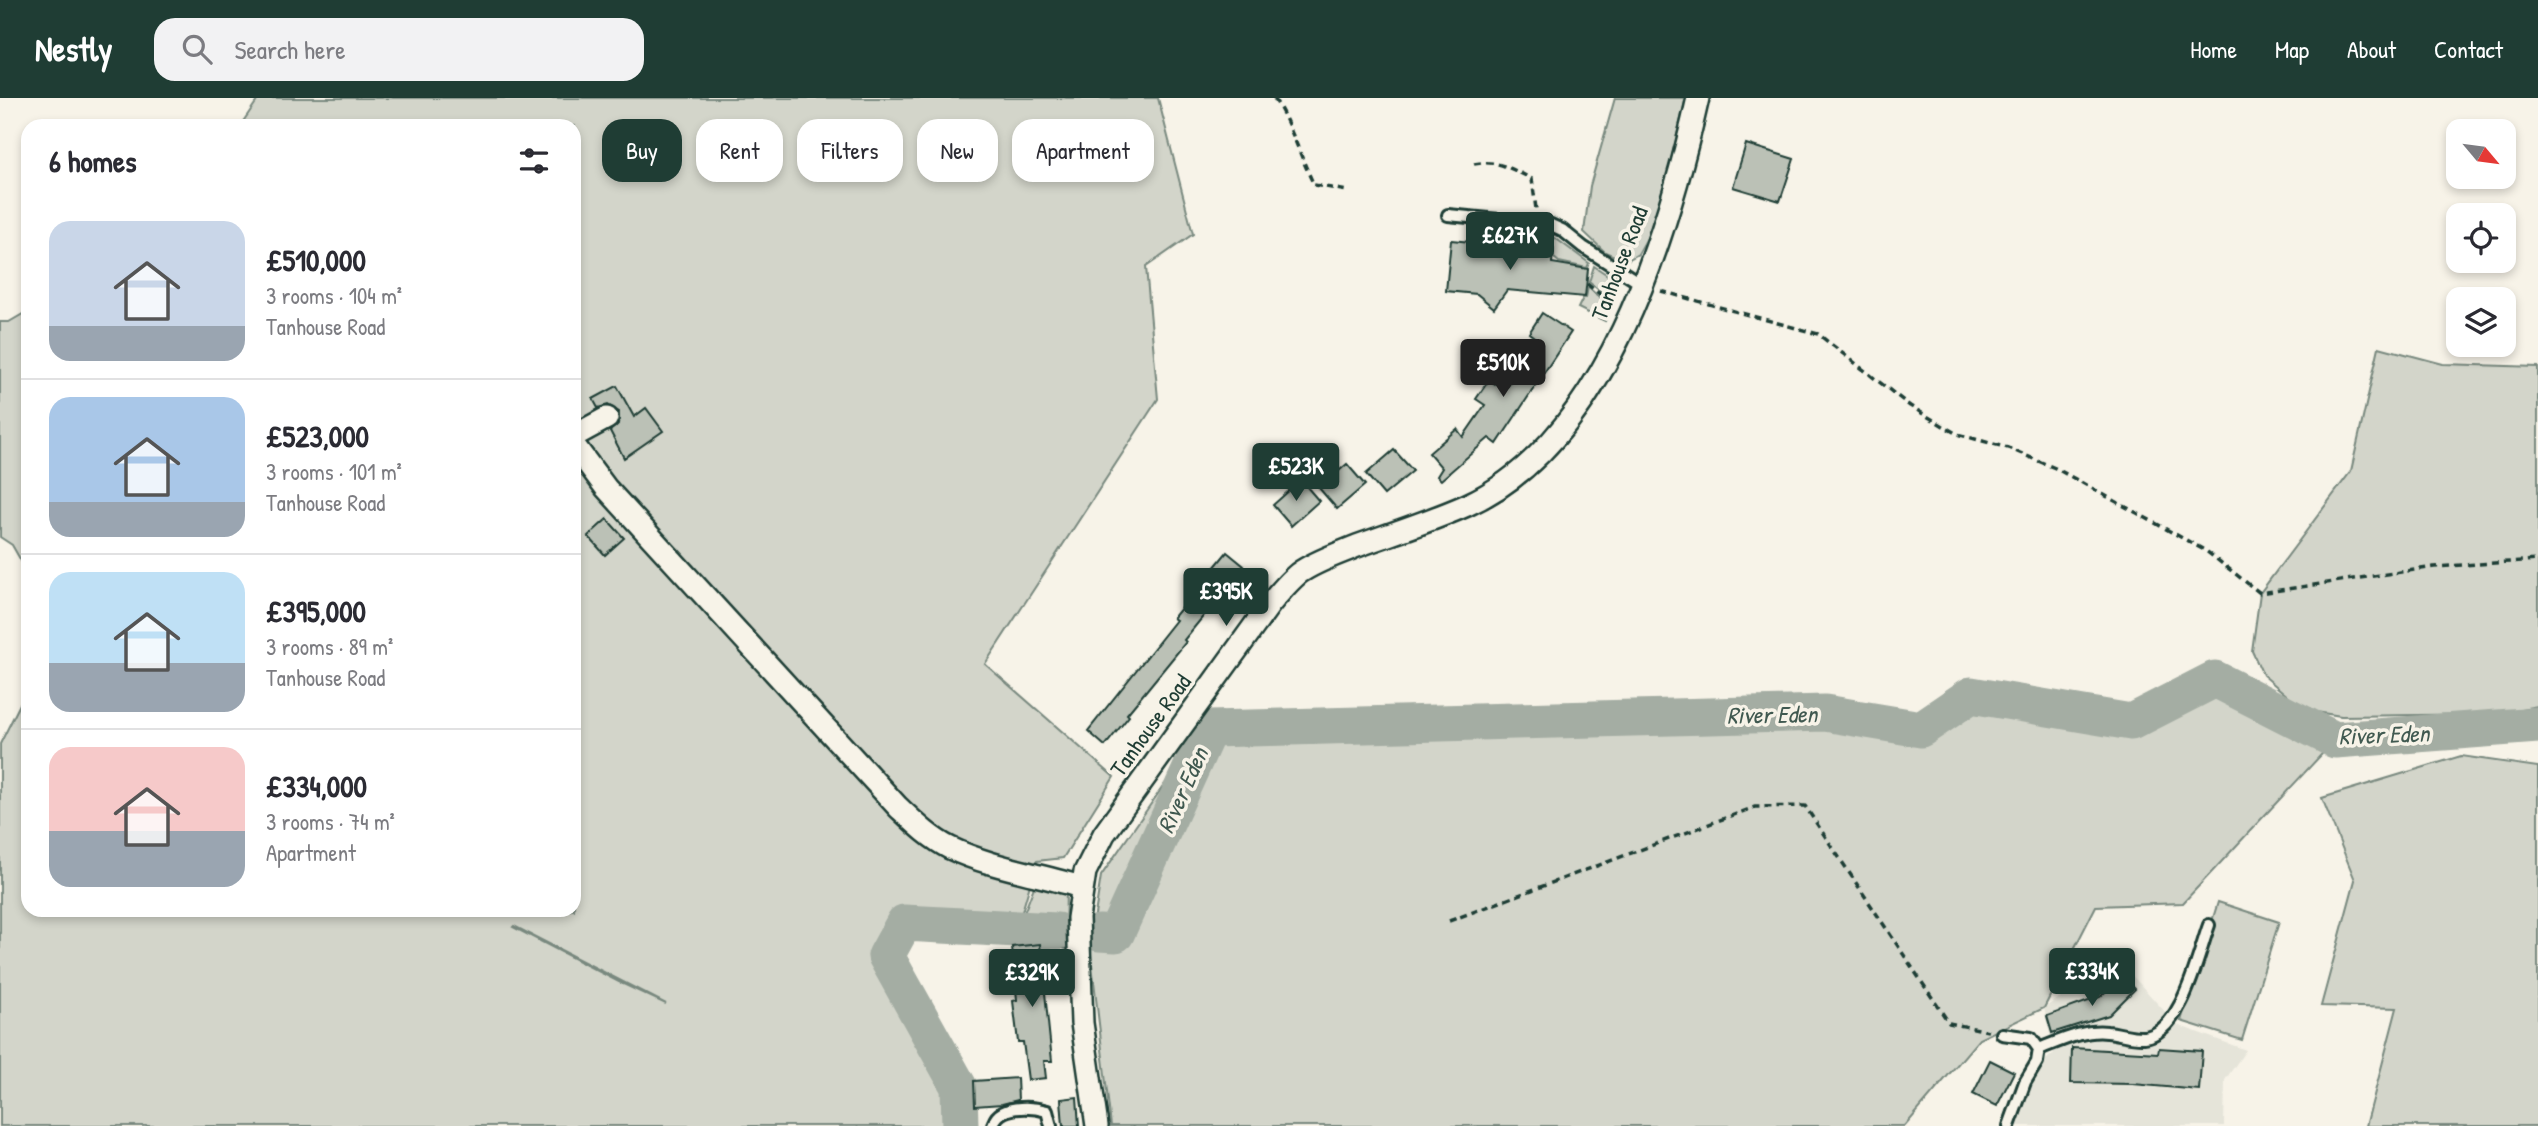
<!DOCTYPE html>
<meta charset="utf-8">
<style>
:root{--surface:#fff;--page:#f2f2f3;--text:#2b2b33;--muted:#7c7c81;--line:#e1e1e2;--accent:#1f3d34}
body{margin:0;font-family:"Patrick Hand",sans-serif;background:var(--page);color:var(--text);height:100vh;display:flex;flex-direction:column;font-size:26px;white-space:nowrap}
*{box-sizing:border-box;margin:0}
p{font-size:23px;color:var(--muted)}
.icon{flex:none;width:38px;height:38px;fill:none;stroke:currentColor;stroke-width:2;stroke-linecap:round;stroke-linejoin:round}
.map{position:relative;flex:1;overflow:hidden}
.drawer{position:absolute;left:21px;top:21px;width:560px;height:798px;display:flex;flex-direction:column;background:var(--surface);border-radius:21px;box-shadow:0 4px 10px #0003}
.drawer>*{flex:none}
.guide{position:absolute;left:602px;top:21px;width:665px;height:63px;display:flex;gap:14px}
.needle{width:46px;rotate:119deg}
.fabs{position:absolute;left:2446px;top:21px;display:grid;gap:14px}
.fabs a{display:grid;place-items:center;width:70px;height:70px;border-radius:14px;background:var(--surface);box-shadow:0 4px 10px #0003;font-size:35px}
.price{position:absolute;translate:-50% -60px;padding:0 16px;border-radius:7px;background:var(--accent);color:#fff;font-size:23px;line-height:46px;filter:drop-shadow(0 2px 4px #0008)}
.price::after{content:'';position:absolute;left:50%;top:42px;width:21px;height:16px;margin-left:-10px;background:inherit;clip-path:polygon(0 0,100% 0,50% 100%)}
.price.active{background:#222;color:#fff}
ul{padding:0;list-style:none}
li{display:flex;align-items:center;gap:21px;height:175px;padding:0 28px}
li+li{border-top:2px solid var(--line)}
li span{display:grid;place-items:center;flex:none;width:196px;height:140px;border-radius:21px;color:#555}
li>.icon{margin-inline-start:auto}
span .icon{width:84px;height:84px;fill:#fffc;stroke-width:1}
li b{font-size:30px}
h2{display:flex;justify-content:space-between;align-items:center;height:84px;padding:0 28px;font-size:30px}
.tag{padding:0 24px;border-radius:21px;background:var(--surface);box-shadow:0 4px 10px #0003;font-size:24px;line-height:63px}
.tag.active{background:var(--accent);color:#fff}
header{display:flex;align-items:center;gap:42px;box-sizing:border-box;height:98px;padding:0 35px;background:var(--accent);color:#fff}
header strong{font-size:33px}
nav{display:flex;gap:38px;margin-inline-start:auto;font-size:24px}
.search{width:490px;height:63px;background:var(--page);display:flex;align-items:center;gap:18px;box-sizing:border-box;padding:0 24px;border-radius:21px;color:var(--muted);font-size:26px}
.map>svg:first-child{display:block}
</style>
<header>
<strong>Nestly</strong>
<div class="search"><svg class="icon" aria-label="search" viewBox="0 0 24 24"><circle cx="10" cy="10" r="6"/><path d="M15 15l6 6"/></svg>Search here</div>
<nav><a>Home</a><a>Map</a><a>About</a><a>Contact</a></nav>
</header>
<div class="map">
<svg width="2538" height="1028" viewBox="0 0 2538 1028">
<rect width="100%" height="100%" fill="#f7f3e8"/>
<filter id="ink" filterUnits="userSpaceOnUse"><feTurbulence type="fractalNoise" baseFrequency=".0143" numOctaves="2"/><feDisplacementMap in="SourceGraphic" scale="14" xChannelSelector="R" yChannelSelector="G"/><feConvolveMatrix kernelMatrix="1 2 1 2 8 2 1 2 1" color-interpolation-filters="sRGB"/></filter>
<g filter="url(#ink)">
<path fill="#e5e4d9" d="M 2118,862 L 2177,927 L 2246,952 L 2225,982 L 2224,1028 L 2013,1028 L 2030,985 L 2041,966 L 2054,955 L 2044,910 Z"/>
<path fill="#d3d5ca" stroke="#79897f" stroke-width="2" fill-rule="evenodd" d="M 259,0 L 1158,0 L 1193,136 L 1146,169 L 1158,301 L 985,566 L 1114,679 L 1063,760 L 1037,763 L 1021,817 L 991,827 L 904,825 L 896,876 L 959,989 L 960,1028 L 0,1028 L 0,646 L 28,590 L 28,812 L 574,812 L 574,28 L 240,28 ZM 513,829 L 514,828 L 666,906 L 619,884 Z
M 1615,0 L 1686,0 L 1664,91 L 1647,140 L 1638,156 L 1626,163 L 1605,154 L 1584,134 L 1590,88 Z
M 1543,134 L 1551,137 L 1589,165 L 1587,170 L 1559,164 L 1554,160 L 1554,151 L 1541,149 Z
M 1594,168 L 1618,184 L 1614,199 L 1601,194 L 1589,184 Z
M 1588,189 L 1599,199 L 1612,203 L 1605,223 L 1578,210 L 1583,200 L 1586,200 Z
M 28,213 L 28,475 L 12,447 L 0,439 L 0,224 L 9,224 Z
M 2379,249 L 2443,266 L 2538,269 L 2538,608 L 2492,616 L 2341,618 L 2304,612 L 2263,577 L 2252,553 L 2260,495 L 2351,373 Z
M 2215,581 L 2335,642 L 2183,805 L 2096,808 L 2044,910 L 1979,941 L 1905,1028 L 1111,1028 L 1090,849 L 1101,778 L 1164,687 L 1209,631 L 1825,615 L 1921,631 L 1971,597 L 2131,624 Z
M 2461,658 L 2538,669 L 2538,1028 L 2366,1028 L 2397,910 L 2321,908 L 2355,782 L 2322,700 Z
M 1037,781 L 1066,787 L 1065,851 L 1016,836 Z
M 2218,804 L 2279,824 L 2242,942 L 2181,923 Z"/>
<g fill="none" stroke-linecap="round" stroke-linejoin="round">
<path stroke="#a4ada3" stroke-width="37" d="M 1099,835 L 1116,836 L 1209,631 L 1825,615 L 1921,631 L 1971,597 L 2131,624 L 2215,581 L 2335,642 L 2538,627
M 960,1028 L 959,989 L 886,858 L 904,825 L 1057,833"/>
</g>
<path fill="#bbc1b6" stroke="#1f3d34" stroke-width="2" d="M 1746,46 L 1794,61 L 1780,103 L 1733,89 Z
M 1451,142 L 1553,152 L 1552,165 L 1588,171 L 1585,199 L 1507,192 L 1494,210 L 1477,196 L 1446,193 Z
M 1542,215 L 1571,234 L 1497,346 L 1489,340 L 1441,382 L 1437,378 L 1442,370 L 1429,355 L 1457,331 L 1463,339 L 1485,307 L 1476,301 L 1489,282 L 1495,286 L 1498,282 L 1508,288 L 1538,242 L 1529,235 Z
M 617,288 L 634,319 L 646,310 L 663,333 L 624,360 L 610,333 L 618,326 L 619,314 L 608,307 L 598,310 L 593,301 Z
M 1394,352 L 1413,373 L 1384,397 L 1366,376 Z
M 1347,366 L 1365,387 L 1337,411 L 1319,390 Z
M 1301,382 L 1319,403 L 1291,428 L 1273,407 Z
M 607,421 L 624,440 L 605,457 L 588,438 Z
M 1227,454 L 1244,468 L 1184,542 L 1186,544 L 1127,616 L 1129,618 L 1105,648 L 1088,633 L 1176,522 L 1173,520 Z
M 1040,846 L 1052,963 L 1044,963 L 1046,980 L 1028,982 L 1023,944 L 1018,944 L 1013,903 L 1017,902 L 1012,849 Z
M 2122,878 L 2135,891 L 2109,917 L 2052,935 L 2047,918 L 2100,899 Z
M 2072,950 L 2158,955 L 2159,950 L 2202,953 L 2199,992 L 2133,986 L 2071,985 Z
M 1990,962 L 2014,974 L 1997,1008 L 1973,996 Z
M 1017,980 L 1018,1002 L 1002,1006 L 975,1008 L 974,983 Z
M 1077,999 L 1079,1028 L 1063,1028 L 1061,1001 Z"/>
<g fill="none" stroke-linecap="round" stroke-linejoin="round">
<g stroke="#1f3d34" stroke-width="16">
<path id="service" d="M 1448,117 L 1551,127 L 1562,132 L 1583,149 L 1643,187
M 2002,936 L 2031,940 L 2039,951 L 2037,964 L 2025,984 L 2009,1028
M 2039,951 C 2060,943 2084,931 2107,934 C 2119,935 2133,940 2144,939 C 2182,935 2198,857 2209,827
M 993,1028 C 997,1006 1031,1008 1047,1013 L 1051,1028"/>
</g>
<g stroke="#1f3d34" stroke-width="26">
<path id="minor" d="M 574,338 L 607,320
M 574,347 L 606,390 L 898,709 C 914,724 930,740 950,750 C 990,769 1038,776 1081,789
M 1097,1028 L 1082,925 L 1078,820 L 1085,774 L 1104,736 L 1270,506 C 1279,495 1288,484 1299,475 C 1316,463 1338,456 1357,448 C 1393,435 1431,423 1467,407 C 1606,344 1667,138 1698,0"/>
</g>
<path stroke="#1f3d34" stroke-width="3.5" stroke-dasharray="7 5" stroke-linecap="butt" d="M 1274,0 C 1291,27 1300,58 1314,87 L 1348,93
M 1474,66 C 1496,61 1512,71 1532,81 L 1536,111
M 1587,186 L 1600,196 L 1616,202
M 1661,193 L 1818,236 L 1910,308 L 1957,336 L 2008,350 L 2055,370 L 2206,453 L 2260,495 L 2434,469 L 2538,462
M 1449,823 L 1755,709 L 1805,708 L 1949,925 L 1988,933"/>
<use href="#service" stroke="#f7f3e8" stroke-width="10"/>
<use href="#minor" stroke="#f7f3e8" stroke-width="21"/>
</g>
</g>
<g text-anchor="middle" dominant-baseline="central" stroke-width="7" stroke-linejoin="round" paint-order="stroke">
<g font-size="23" fill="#1f3d34" stroke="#f7f3e8">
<text transform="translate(1619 165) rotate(-69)">Tanhouse Road</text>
<text transform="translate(1150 627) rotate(-54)">Tanhouse Road</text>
</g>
<g font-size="24" font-style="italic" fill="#405950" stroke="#f7f3e8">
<text transform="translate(1772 616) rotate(-1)">River Eden</text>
<text transform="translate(2384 636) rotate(-2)">River Eden</text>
<text transform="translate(1182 692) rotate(-66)">River Eden</text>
</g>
</g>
</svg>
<div class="fabs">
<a><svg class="needle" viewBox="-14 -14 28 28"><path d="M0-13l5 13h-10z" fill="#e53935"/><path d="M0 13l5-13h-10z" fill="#7c7c81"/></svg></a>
<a><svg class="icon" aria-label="locate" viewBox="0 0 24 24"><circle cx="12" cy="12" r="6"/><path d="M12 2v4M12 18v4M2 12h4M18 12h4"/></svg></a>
<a><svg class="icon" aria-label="layers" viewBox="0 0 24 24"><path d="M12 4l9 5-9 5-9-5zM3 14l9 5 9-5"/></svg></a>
</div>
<b class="price" style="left:1510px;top:174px">£627K</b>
<b class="price active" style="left:1503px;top:301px">£510K</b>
<b class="price" style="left:1296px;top:405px">£523K</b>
<b class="price" style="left:1226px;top:530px">£395K</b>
<b class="price" style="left:2092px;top:910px">£334K</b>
<b class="price" style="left:1032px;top:911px">£329K</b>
<div class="guide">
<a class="tag active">Buy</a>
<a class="tag">Rent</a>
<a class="tag">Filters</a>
<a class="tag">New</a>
<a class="tag">Apartment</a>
</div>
<section class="drawer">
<h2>6 homes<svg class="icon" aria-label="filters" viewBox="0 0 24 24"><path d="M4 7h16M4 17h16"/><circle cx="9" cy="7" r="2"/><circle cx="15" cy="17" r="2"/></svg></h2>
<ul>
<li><span style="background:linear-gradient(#c9d6e8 75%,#9aa5b1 0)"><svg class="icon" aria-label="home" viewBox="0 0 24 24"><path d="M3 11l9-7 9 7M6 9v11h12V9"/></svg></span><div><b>£510,000</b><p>3 rooms · 104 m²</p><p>Tanhouse Road</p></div></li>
<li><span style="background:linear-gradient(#a9c7e8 75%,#9aa5b1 0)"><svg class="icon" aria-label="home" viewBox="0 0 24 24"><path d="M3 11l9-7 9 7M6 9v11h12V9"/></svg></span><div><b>£523,000</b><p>3 rooms · 101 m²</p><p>Tanhouse Road</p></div></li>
<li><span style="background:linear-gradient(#bfe0f5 65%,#9aa5b1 0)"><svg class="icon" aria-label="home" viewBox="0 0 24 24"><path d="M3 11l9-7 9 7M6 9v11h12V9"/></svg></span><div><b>£395,000</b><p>3 rooms · 89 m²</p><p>Tanhouse Road</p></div></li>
<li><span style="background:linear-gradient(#f6c9c9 60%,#9aa5b1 0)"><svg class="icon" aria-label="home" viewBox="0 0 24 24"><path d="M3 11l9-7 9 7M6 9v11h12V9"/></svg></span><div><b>£334,000</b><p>3 rooms · 74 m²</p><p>Apartment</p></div></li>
</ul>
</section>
</div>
